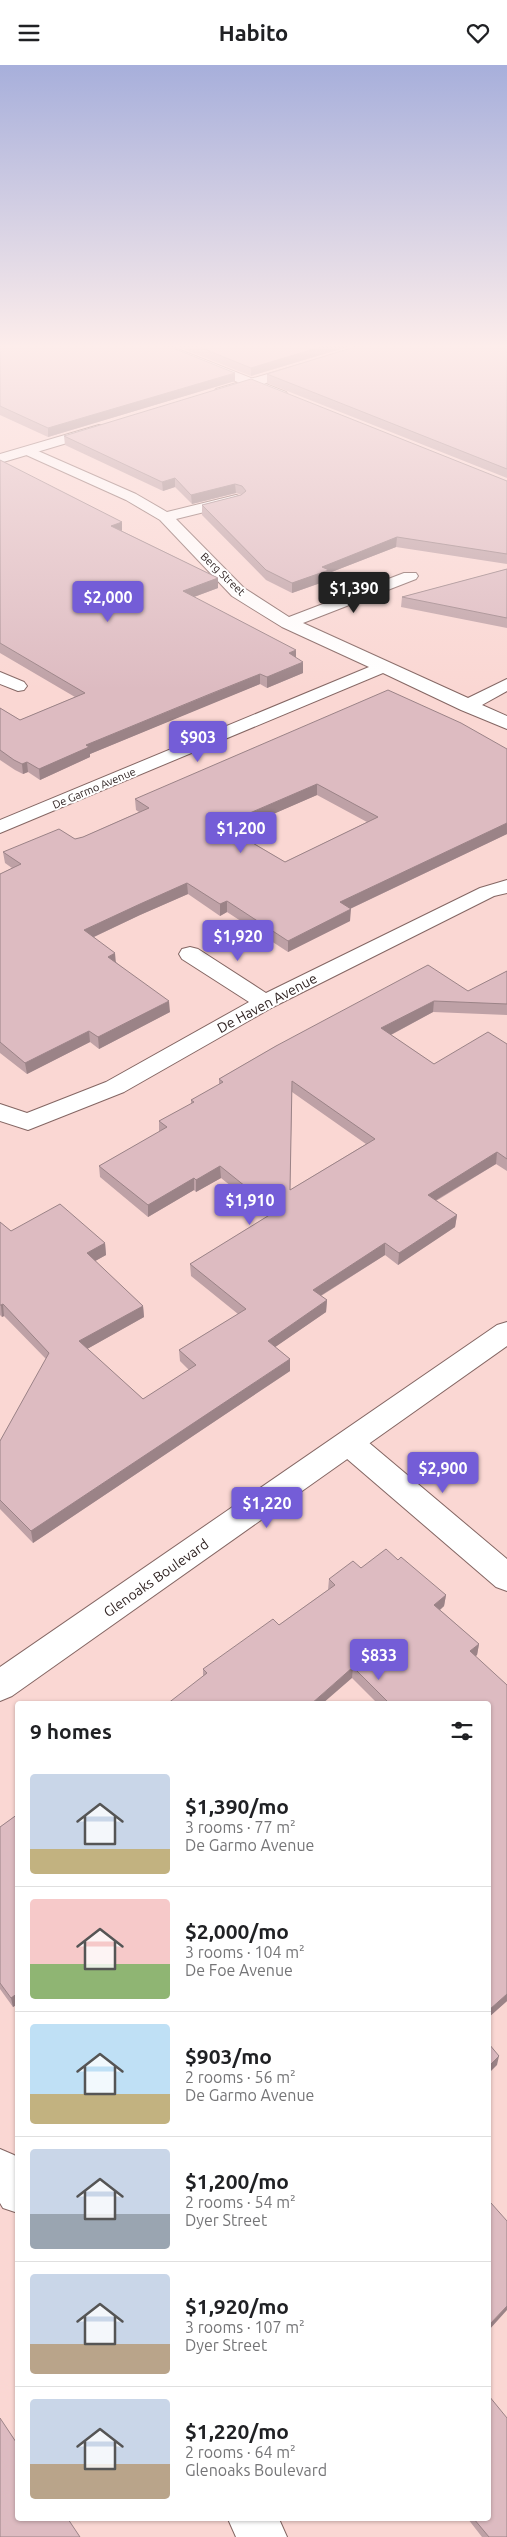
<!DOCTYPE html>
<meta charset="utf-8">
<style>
:root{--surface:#fff;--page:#f6f6f6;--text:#202124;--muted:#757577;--line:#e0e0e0;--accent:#745dd7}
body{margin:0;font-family:Ubuntu,sans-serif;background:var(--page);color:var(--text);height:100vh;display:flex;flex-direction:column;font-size:19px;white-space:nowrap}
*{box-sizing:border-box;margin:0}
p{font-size:16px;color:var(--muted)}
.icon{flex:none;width:28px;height:28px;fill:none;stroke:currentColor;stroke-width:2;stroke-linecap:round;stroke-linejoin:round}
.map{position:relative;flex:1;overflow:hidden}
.panel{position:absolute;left:15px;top:1636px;width:476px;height:820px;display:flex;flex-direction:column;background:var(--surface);border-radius:5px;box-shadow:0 1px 4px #0004}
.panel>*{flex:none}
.price{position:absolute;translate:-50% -42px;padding:0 11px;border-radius:5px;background:var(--accent);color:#fff;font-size:16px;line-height:32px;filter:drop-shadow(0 1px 2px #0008)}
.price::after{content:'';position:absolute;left:50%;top:30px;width:15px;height:11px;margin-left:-8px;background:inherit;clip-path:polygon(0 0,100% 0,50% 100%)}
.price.selected{background:#222;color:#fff}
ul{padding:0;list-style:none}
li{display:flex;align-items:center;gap:15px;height:125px;padding:0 15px}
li+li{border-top:1px solid var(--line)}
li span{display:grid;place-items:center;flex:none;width:140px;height:100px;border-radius:5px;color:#555}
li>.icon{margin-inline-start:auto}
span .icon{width:60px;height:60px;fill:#fffc;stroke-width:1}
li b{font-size:21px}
h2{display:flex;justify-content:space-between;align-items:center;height:60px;padding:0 15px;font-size:21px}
header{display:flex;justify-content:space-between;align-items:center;height:65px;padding:0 15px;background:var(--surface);font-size:22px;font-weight:700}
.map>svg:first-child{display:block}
</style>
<header><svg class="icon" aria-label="menu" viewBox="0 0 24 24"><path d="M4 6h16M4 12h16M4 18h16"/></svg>Habito<svg class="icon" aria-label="heart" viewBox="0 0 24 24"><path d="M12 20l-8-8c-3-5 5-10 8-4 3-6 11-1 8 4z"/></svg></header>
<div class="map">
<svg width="507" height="2472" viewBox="0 0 507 2472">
<rect width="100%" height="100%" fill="#fad7d3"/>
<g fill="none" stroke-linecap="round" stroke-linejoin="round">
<g stroke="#846663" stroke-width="2">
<path id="street" d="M 147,279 L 165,279 L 286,327 L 288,330 L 286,333 L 276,333 Z
M 29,382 L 136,429 L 167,447 L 236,430 L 241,432 L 244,435 L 241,438 L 176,454 L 244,523 L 289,552 L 404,508 L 416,508 L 418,511 L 416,514 L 303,558 L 468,633 L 507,614 L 507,626 L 482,640 L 507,651 L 507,664 L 461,645 L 383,608 L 0,768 L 0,755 L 369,602 L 282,562 L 232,531 L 160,455 L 126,435 L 24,389 L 22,386 Z
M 0,607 L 24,617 L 27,621 L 24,625 L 18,626 L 0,619 Z
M 507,815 L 507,828 L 494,831 L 273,942 L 124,1027 L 28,1065 L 0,1056 L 0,1039 L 27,1048 L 106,1017 L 249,937 L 182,894 L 179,889 L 182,884 L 190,882 L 198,884 L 266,928 L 480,823 Z
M 350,1367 L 361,1371 L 507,1494 L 507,1526 L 496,1522 L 339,1387 L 335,1379 L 339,1371 Z"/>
</g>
<g stroke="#846663" stroke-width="2">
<path id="secondary" d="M 302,299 L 309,303 L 307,306 L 221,331 L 214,327 L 216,324 Z
M 99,360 L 104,361 L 106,364 L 104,367 L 0,398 L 0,389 Z
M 507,1257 L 507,1281 L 12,1631 L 0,1636 L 0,1602 L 497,1260 Z
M 0,2084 L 14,2090 L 18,2093 L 18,2148 L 3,2143 L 0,2138 Z
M 228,2454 L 279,2454 L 287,2472 L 236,2472 Z"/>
</g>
<use href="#street" fill="#fff" fill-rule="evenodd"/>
<use href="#secondary" fill="#fff" fill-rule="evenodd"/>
</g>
<path fill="#bea1a6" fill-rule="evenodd" d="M 0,279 L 235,316 L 48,372 L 0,350 Z
M 171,279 L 357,279 L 251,311 Z
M 507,279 L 507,413 L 267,318 L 267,309 Z
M 64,371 L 507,416 L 507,499 L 396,482 L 329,508 L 329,515 L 292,528 L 266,515 L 202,450 L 202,440 L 242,430 L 236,428 L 192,439 L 175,422 L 163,426 L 65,380 Z
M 0,395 L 122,466 L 218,513 L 218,523 L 194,532 L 296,593 L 303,608 L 267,623 L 260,619 L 210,639 L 90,689 L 90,692 L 40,715 L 28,707 L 23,709 L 15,705 L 0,695 L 0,643 L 20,655 L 75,632 L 0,588 Z
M 507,504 L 507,563 L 401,542 L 402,532 Z
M 507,684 L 507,769 L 350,844 L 350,856 L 288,887 L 227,847 L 220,851 L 188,829 L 140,850 L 94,872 L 116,897 L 170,947 L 99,984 L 90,977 L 27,1009 L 0,988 L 0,809 L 12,803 L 5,798 L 3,787 L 75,774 L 83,772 L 139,747 L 136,745 L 135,734 ZM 317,730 L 367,757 L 285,797 L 233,766 Z
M 507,906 L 507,950 L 433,947 L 391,970 L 434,999 L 507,979 L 507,1106 L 496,1099 L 436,1136 L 457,1150 L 455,1162 L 398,1200 L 385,1190 L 321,1231 L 327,1235 L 326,1247 L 275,1282 L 290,1294 L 290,1306 L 33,1478 L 0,1444 L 0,1376 L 46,1294 L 4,1251 L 2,1252 L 0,1250 L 0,1157 L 11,1166 L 105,1178 L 106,1190 L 95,1196 L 143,1241 L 144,1252 L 87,1284 L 143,1334 L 189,1305 L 180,1296 L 179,1285 L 238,1249 L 191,1211 L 190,1199 L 268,1151 L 221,1113 L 196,1127 L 194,1125 L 148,1152 L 100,1112 L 99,1101 L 159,1067 L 159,1056 L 191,1039 L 191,1035 L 219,1020 L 219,1014 L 276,981 L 468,926 ZM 292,1027 L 366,1079 L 290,1125 Z
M 398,1495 L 446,1530 L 444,1541 L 440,1545 L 479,1579 L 477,1590 L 475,1591 L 507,1620 L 507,1936 L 489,1952 L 489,1639 L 378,1639 L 352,1613 L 203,1611 L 203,1604 L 279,1560 L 328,1525 L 329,1514 L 361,1503 Z
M 18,1749 L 18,1939 L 13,1942 L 0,1924 L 0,1762 Z
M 468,2454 L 489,2454 L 507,2472 L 482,2472 Z"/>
<path fill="#9b8387" d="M 330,279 L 357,279 L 251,311 L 251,303 Z
M 235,308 L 235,316 L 48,372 L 48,363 Z
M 175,413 L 175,422 L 163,426 L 162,417 Z
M 235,419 L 236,428 L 192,439 L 191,430 Z
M 122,457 L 122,466 L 111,461 Z
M 397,472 L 396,482 L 329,508 L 329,515 L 292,528 L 292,518 L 322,502 Z
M 218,513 L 218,523 L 183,536 L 183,526 Z
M 296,585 L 296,595 L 289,588 Z
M 303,597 L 303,608 L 267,623 L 267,612 Z
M 260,609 L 260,619 L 90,689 L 90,692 L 40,715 L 39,704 L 86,680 Z
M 27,697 L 28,707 L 23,709 L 22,699 Z
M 317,719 L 317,730 L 223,771 L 222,760 Z
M 507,758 L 507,769 L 339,849 L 340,837 Z
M 187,818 L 188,829 L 140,850 L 85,876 L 84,865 L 140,839 Z
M 227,836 L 227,847 L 220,851 L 220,839 Z
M 351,844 L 350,856 L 288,887 L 288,876 Z
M 115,888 L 116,899 L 108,892 Z
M 169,936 L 170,947 L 99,984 L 98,972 Z
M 434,936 L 433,947 L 381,975 L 381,963 Z
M 89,966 L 90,977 L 27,1009 L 25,998 Z
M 497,1087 L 496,1099 L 426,1141 L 428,1130 Z
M 220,1101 L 221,1113 L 196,1127 L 196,1115 Z
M 194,1113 L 194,1125 L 148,1152 L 148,1140 Z
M 457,1150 L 455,1162 L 398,1200 L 399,1188 Z
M 105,1178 L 106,1190 L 88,1200 L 87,1188 Z
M 385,1178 L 385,1190 L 312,1236 L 313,1225 Z
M 327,1235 L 326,1247 L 268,1287 L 268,1276 Z
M 3,1239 L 4,1251 L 2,1252 L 1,1240 Z
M 143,1241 L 144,1252 L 80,1288 L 79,1276 Z
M 290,1294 L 290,1306 L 33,1478 L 31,1466 Z
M 446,1530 L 444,1541 L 433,1551 L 434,1540 Z
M 479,1579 L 477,1590 L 468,1597 L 470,1586 Z
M 353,1602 L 352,1613 L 322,1639 L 311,1639 Z
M 18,1928 L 18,1939 L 13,1942 L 11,1933 Z
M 507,1929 L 507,1936 L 489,1952 L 489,1945 Z
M 499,1991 L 497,2000 L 489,2008 L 489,2001 Z
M 507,2241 L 507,2245 L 489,2265 L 489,2260 Z"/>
<path fill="#ddbbc1" stroke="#9b8387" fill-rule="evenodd" d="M 0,279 L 163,279 L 235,308 L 48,363 L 0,341 Z
M 192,279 L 330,279 L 251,303 Z
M 364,279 L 507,279 L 507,404 L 267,309 Z
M 251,314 L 507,416 L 507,489 L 397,472 L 322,502 L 329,505 L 292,518 L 266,505 L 202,440 L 241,430 L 246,426 L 242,421 L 235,419 L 191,430 L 175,413 L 162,417 L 64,371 Z
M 0,395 L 122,457 L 111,461 L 218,513 L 183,526 L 296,585 L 289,588 L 303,597 L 267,612 L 260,609 L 210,629 L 86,680 L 89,682 L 39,704 L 27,697 L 22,699 L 14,695 L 0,685 L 0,643 L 20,655 L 85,628 L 0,578 Z
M 507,504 L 507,553 L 402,532 Z
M 388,625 L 461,658 L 507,684 L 507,758 L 340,837 L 351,844 L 288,876 L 227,836 L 220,839 L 187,818 L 140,839 L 84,865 L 115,888 L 108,892 L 169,936 L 98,972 L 89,966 L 25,998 L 0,977 L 0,809 L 21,799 L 3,787 L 59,764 L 75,774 L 83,772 L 149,743 L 135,734 ZM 317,719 L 378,752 L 285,797 L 222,760 Z
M 428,900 L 468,926 L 507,906 L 507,939 L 434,936 L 381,963 L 434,999 L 488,967 L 507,979 L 507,1094 L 497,1087 L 428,1130 L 457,1150 L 399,1188 L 385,1178 L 313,1225 L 327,1235 L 268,1276 L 290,1294 L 31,1466 L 0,1435 L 0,1376 L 49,1288 L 3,1239 L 1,1240 L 0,1240 L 0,1157 L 11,1166 L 60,1139 L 105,1178 L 87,1188 L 143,1241 L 79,1276 L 143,1334 L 196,1300 L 179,1285 L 246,1244 L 190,1199 L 276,1146 L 220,1101 L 196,1115 L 194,1113 L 148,1140 L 99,1101 L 167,1062 L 159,1056 L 194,1037 L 191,1035 L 223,1017 L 219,1014 L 276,981 ZM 292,1016 L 375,1074 L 290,1125 Z
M 386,1484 L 398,1495 L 401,1492 L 446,1530 L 434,1540 L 479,1579 L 470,1586 L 507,1620 L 507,1929 L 489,1945 L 489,1639 L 390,1639 L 353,1602 L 311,1639 L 167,1639 L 207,1608 L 203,1604 L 273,1554 L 279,1560 L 335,1520 L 329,1514 L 353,1496 L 361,1503 Z
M 18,1749 L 18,1928 L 11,1933 L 0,1918 L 0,1762 Z
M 489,1979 L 499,1991 L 489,2001 Z
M 491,2138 L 507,2156 L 507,2241 L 489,2260 L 489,2140 Z
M 489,2331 L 507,2353 L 507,2472 L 489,2472 L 474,2454 L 489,2454 Z
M 0,2353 L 18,2380 L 18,2454 L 68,2454 L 80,2472 L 0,2472 Z"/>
<linearGradient id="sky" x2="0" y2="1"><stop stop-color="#a7afdb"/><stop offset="0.45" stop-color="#fdedeb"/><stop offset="1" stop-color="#fdedeb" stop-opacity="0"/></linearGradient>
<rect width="507" height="625" fill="url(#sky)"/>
<g text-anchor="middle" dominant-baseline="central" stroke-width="4" stroke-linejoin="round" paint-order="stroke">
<g font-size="11" fill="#312423" stroke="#fff">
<text transform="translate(223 509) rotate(44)">Berg Street</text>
<text transform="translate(94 723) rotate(-23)">De Garmo Avenue</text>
</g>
<g font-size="14" fill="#312423" stroke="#fff">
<text transform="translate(267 938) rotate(-28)">De Haven Avenue</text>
<text transform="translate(156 1513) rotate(-35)">Glenoaks Boulevard</text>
</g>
</g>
</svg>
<b class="price selected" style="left:354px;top:549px">$1,390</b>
<b class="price" style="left:108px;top:558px">$2,000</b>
<b class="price" style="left:198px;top:698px">$903</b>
<b class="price" style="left:241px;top:789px">$1,200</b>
<b class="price" style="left:238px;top:897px">$1,920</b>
<b class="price" style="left:250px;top:1161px">$1,910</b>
<b class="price" style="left:443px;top:1429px">$2,900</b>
<b class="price" style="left:267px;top:1464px">$1,220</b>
<b class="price" style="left:379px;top:1616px">$833</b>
<section class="panel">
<h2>9 homes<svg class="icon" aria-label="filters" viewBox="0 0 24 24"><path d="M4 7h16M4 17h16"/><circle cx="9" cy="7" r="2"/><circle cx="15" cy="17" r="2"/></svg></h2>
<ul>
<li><span style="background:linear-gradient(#c9d6e8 75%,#c2b280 0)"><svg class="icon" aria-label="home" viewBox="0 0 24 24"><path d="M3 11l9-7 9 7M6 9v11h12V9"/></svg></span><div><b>$1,390/mo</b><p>3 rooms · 77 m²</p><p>De Garmo Avenue</p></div></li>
<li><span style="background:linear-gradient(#f6c9c9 65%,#8fb573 0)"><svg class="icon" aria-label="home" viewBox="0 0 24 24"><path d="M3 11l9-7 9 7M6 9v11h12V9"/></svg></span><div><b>$2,000/mo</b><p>3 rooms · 104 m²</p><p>De Foe Avenue</p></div></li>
<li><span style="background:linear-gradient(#bfe0f5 70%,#c2b280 0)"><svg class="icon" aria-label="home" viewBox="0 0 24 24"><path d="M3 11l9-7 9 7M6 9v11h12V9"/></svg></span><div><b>$903/mo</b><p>2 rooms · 56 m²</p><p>De Garmo Avenue</p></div></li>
<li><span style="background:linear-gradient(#c9d6e8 65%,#9aa5b1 0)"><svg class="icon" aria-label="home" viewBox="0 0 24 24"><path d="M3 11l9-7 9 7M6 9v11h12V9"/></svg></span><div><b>$1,200/mo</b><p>2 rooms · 54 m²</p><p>Dyer Street</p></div></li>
<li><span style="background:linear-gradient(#c9d6e8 70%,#b9a48a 0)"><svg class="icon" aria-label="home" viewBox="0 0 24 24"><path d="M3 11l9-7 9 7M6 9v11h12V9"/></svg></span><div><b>$1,920/mo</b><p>3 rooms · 107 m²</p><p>Dyer Street</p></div></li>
<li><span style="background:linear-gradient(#c9d6e8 65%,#b9a48a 0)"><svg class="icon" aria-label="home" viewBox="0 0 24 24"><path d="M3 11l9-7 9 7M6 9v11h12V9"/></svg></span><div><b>$1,220/mo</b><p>2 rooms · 64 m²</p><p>Glenoaks Boulevard</p></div></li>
</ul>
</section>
</div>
